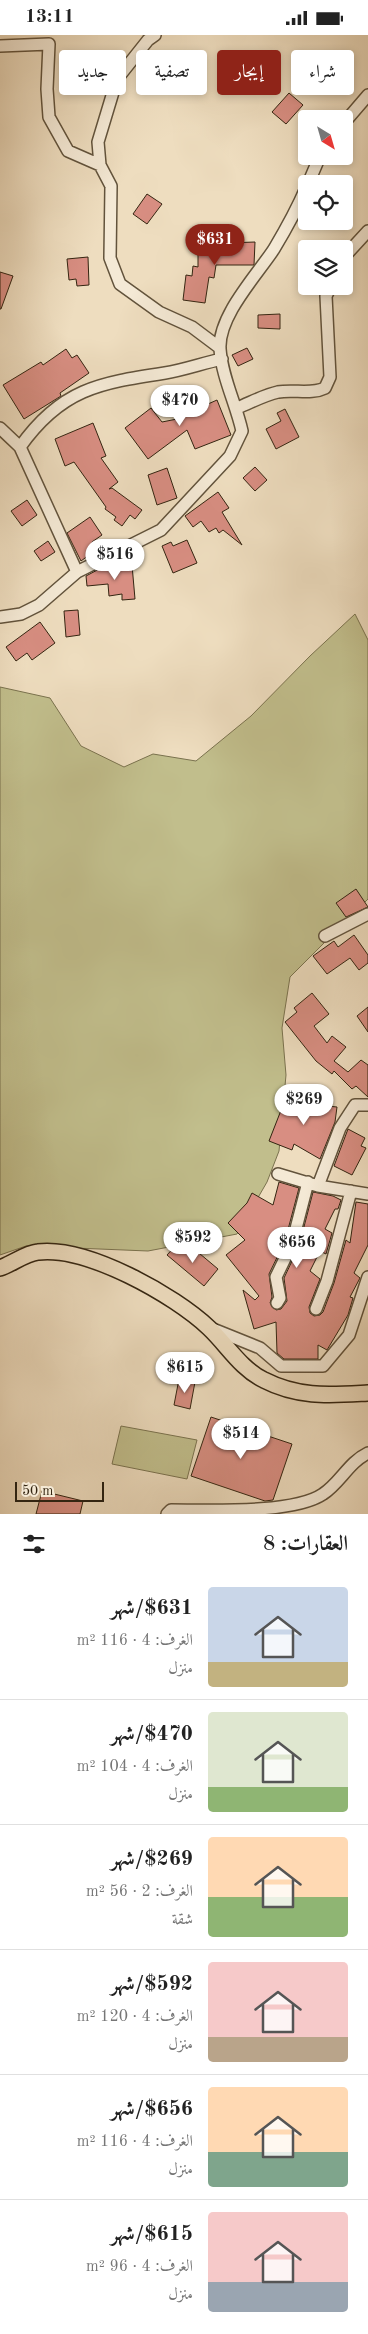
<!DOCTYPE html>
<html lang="ar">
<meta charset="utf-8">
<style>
:root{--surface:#fff;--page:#f2f2f2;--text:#222;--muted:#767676;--line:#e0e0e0;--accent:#8f2418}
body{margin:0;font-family:"Old Standard TT",Amiri,serif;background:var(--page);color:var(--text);direction:rtl;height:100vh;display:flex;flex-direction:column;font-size:19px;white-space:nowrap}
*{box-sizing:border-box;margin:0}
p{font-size:16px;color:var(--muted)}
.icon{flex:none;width:28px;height:28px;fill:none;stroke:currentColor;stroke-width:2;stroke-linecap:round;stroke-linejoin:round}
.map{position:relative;height:1479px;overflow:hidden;direction:ltr}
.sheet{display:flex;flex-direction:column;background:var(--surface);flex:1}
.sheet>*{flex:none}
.banner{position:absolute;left:15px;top:15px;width:339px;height:45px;direction:rtl;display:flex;gap:10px}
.needle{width:32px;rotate:143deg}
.buttons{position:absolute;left:298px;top:75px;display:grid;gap:10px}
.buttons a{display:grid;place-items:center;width:55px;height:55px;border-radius:5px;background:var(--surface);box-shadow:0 2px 8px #0003;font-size:25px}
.scale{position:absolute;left:15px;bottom:12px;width:89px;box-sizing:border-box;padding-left:5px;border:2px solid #342511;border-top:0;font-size:14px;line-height:18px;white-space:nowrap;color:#342511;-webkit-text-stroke:4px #f4e9d5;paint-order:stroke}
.price{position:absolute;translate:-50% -42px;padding:0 11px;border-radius:18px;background:#fff;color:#222;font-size:16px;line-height:32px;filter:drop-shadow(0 1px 2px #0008)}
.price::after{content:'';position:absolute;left:50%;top:30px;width:15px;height:11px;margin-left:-8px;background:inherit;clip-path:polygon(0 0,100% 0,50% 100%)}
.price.active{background:var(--accent);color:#fff}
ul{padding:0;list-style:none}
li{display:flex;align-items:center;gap:15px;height:125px;padding:0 20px}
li+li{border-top:1px solid var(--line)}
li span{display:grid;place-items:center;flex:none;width:140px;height:100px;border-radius:5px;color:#555}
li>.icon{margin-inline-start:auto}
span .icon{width:60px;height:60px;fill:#fffc;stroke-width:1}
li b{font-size:21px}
h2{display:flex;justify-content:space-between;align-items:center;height:60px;padding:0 20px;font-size:21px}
.chip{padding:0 18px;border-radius:5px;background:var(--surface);box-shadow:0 2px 8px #0003;font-size:18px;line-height:45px}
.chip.active{background:var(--accent);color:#fff}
.status{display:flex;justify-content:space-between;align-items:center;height:35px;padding:0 25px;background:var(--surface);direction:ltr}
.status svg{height:14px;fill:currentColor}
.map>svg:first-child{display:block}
</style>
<div class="status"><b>13:11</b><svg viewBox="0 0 49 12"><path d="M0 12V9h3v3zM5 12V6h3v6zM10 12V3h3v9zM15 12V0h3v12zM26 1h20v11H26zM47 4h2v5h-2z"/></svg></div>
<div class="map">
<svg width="368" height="1479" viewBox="0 0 368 1479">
<rect width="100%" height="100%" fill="#eeddbf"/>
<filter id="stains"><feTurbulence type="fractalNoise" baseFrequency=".004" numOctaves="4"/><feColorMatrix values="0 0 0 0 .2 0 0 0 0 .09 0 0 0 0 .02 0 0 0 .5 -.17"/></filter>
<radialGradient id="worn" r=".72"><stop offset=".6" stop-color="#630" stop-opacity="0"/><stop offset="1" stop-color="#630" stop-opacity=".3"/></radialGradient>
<path fill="#c1be8c" stroke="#7a724e" d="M 355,579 L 368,605 L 368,864 L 290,942 L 282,993 L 286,1040 L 279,1116 L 267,1147 L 237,1199 L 148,1216 L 26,1211 L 0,1220 L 0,652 L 50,663 L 81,711 L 124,732 L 153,719 L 196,726 L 251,681 L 310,621 Z
M 121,1391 L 197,1405 L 187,1444 L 112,1429 Z"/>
<path fill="#d88e82" stroke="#342511" d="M 289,58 L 303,70 L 286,89 L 272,77 Z
M 147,159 L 162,169 L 147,189 L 133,179 Z
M 255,207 L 254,230 L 216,230 L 214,243 L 209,242 L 205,268 L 183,265 L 186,240 L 192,241 L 193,231 L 198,232 L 198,209 Z
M 88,222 L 89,250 L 77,251 L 76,244 L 69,245 L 67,224 Z
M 0,237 L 13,241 L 1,274 L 0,274 Z
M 280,279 L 280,294 L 258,293 L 258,280 Z
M 247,313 L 253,324 L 238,331 L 232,320 Z
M 66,314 L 72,323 L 77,320 L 89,338 L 60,358 L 61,361 L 24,384 L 3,350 L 41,327 L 43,330 Z
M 205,362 L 208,369 L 217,365 L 231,400 L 195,414 L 187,395 L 148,424 L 125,393 L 151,373 L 162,387 L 182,383 L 178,372 Z
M 285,374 L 299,402 L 276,414 L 266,394 L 281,386 L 277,378 Z
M 93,388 L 106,421 L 101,423 L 118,447 L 109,454 L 112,453 L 142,475 L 135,484 L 130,480 L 122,491 L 114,485 L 116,482 L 105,474 L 106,472 L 74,427 L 65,431 L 55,404 Z
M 255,432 L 267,445 L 255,456 L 243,443 Z
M 167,433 L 177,463 L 157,470 L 148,440 Z
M 218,457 L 229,473 L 222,477 L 242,510 L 223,495 L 219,498 L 216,493 L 209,497 L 201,486 L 193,492 L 185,481 Z
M 27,465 L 37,480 L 22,491 L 11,476 Z
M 90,482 L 102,500 L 92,507 L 97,514 L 81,526 L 67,498 Z
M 187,505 L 197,528 L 173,538 L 162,511 L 171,507 L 173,511 Z
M 48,506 L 55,517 L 41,526 L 34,516 Z
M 132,530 L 135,564 L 122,565 L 122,559 L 109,561 L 108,549 L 87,551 L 86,541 L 103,532 Z
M 78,575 L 80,600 L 66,602 L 64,576 Z
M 40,587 L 55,608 L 32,625 L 27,618 L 16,626 L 6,612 Z
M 356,854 L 368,872 L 346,882 L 336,868 Z
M 354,900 L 368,920 L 368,928 L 359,935 L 350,923 L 327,939 L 313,921 L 334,906 L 338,912 Z
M 312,958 L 329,979 L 314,991 L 327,1008 L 332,1001 L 346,1012 L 334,1026 L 348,1037 L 361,1025 L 368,1030 L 368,1062 L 356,1051 L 352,1054 L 334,1036 L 332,1039 L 316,1026 L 285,987 L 297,977 L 294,973 Z
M 368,972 L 368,997 L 357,981 Z
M 287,1060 L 317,1072 L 318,1070 L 337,1072 L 335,1087 L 320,1124 L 294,1109 L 292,1115 L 269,1106 Z
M 348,1094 L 365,1103 L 361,1111 L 366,1113 L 352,1140 L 334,1131 Z
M 279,1147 L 299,1153 L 285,1206 L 269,1239 L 272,1262 L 270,1268 L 276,1275 L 281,1274 L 287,1266 L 284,1243 L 299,1211 L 313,1157 L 333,1161 L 341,1165 L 338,1174 L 335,1174 L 325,1194 L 332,1198 L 326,1219 L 320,1216 L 310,1236 L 320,1244 L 309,1272 L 310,1278 L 314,1281 L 320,1280 L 323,1277 L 334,1248 L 346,1205 L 350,1208 L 356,1167 L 368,1169 L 368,1210 L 354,1238 L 360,1243 L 350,1262 L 353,1263 L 348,1280 L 327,1315 L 318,1310 L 318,1324 L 284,1324 L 277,1318 L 276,1287 L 254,1294 L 243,1255 L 255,1265 L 259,1261 L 226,1220 L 245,1205 L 228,1188 L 247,1168 L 252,1158 L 273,1170 Z
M 178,1208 L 189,1217 L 193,1213 L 218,1234 L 204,1251 L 167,1220 Z
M 179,1344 L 195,1347 L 190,1374 L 174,1370 Z
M 211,1382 L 292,1409 L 273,1465 L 265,1466 L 191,1441 Z
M 42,1456 L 83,1466 L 80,1479 L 36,1479 Z"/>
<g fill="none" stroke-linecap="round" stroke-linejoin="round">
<g stroke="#62533c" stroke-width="14">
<path id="minor" d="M 155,0 L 148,5 L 117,44 L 98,107 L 100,130 L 111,151 L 110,223 L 120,249 L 159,277 L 192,292 L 220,313
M 0,11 L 49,9 L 47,54 L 49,82 L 68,116 L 100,130
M 344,88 L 368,60
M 308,149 L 320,121
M 344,222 L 368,196
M 237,373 C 250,368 264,360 278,357 C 294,354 311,360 325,353 L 330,342 L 326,261 L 331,251
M 0,393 L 20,412 L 77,537
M 20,412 C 61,354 99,348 165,338 C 184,335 203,328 222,324
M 0,582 L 21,579 L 39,570 L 77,537 L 161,495 L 230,421 L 242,396 C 236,369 222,342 220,314 C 218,281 257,240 274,214 C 286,194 297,174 306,153
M 325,901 L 368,879
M 278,1139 L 318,1151 L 368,1159
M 318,1151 L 340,1093 L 355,1070 L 368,1070
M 277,1268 L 280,1263 L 276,1242 L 292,1209 L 308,1147
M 316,1274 L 327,1246 L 351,1156
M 213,1294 L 260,1313 L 281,1331 L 323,1331 L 349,1300 L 368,1242
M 167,1479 L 171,1475 C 208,1475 294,1479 323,1459 C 340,1448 349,1427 368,1418"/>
</g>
<g stroke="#342511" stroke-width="18">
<path id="major" d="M 0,1233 C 12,1229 26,1218 38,1217 C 87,1211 174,1260 209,1293 C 227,1310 241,1334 264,1345 C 299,1363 330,1360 368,1358"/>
</g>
<use href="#minor" stroke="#f4e9d5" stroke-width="11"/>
<use href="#major" stroke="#eeddbf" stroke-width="15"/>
</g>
<rect width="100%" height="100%" filter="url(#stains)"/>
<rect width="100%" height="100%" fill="url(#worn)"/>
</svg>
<div class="buttons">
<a><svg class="needle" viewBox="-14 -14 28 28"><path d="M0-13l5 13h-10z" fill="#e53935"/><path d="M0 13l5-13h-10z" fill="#767676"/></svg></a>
<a><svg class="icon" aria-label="locate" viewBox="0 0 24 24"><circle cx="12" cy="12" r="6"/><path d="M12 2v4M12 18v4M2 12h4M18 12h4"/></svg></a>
<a><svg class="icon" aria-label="layers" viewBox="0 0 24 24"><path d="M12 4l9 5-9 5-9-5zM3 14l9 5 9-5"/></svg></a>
</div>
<div class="scale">50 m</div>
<b class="price active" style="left:215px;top:231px">$631</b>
<b class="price" style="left:180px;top:392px">$470</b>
<b class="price" style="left:115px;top:546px">$516</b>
<b class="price" style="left:304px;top:1091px">$269</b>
<b class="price" style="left:193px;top:1229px">$592</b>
<b class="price" style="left:297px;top:1234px">$656</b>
<b class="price" style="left:185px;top:1359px">$615</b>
<b class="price" style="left:241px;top:1425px">$514</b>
<div class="banner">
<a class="chip">شراء</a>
<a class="chip active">إيجار</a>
<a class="chip">تصفية</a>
<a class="chip">جديد</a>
</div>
</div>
<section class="sheet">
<h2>العقارات: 8<svg class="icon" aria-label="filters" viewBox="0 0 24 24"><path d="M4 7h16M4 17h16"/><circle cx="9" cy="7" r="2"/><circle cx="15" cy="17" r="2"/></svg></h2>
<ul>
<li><span style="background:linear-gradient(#c9d6e8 75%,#c2b280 0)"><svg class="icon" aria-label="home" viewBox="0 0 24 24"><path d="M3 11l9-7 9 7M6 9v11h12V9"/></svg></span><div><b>$631/شهر</b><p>الغرف: 4 · 116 m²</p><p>منزل</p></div></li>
<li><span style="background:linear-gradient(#dfe7d0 75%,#8fb573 0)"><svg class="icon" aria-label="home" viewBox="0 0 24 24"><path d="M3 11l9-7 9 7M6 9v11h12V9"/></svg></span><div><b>$470/شهر</b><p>الغرف: 4 · 104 m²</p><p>منزل</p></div></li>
<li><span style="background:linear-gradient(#ffd9b3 60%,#8fb573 0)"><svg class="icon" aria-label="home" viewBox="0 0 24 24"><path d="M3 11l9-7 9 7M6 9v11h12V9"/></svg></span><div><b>$269/شهر</b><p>الغرف: 2 · 56 m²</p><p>شقة</p></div></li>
<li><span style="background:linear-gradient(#f6c9c9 75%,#b9a48a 0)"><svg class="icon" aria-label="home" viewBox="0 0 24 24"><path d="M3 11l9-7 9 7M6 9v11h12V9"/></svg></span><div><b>$592/شهر</b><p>الغرف: 4 · 120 m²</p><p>منزل</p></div></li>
<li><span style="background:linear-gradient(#ffd9b3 65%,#7fa58c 0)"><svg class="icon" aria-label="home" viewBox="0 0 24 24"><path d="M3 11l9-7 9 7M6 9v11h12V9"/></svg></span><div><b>$656/شهر</b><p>الغرف: 4 · 116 m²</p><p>منزل</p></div></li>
<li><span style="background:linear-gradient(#f6c9c9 70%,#9aa5b1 0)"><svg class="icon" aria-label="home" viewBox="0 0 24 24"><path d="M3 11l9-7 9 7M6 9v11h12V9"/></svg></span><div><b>$615/شهر</b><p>الغرف: 4 · 96 m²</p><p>منزل</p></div></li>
</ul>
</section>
